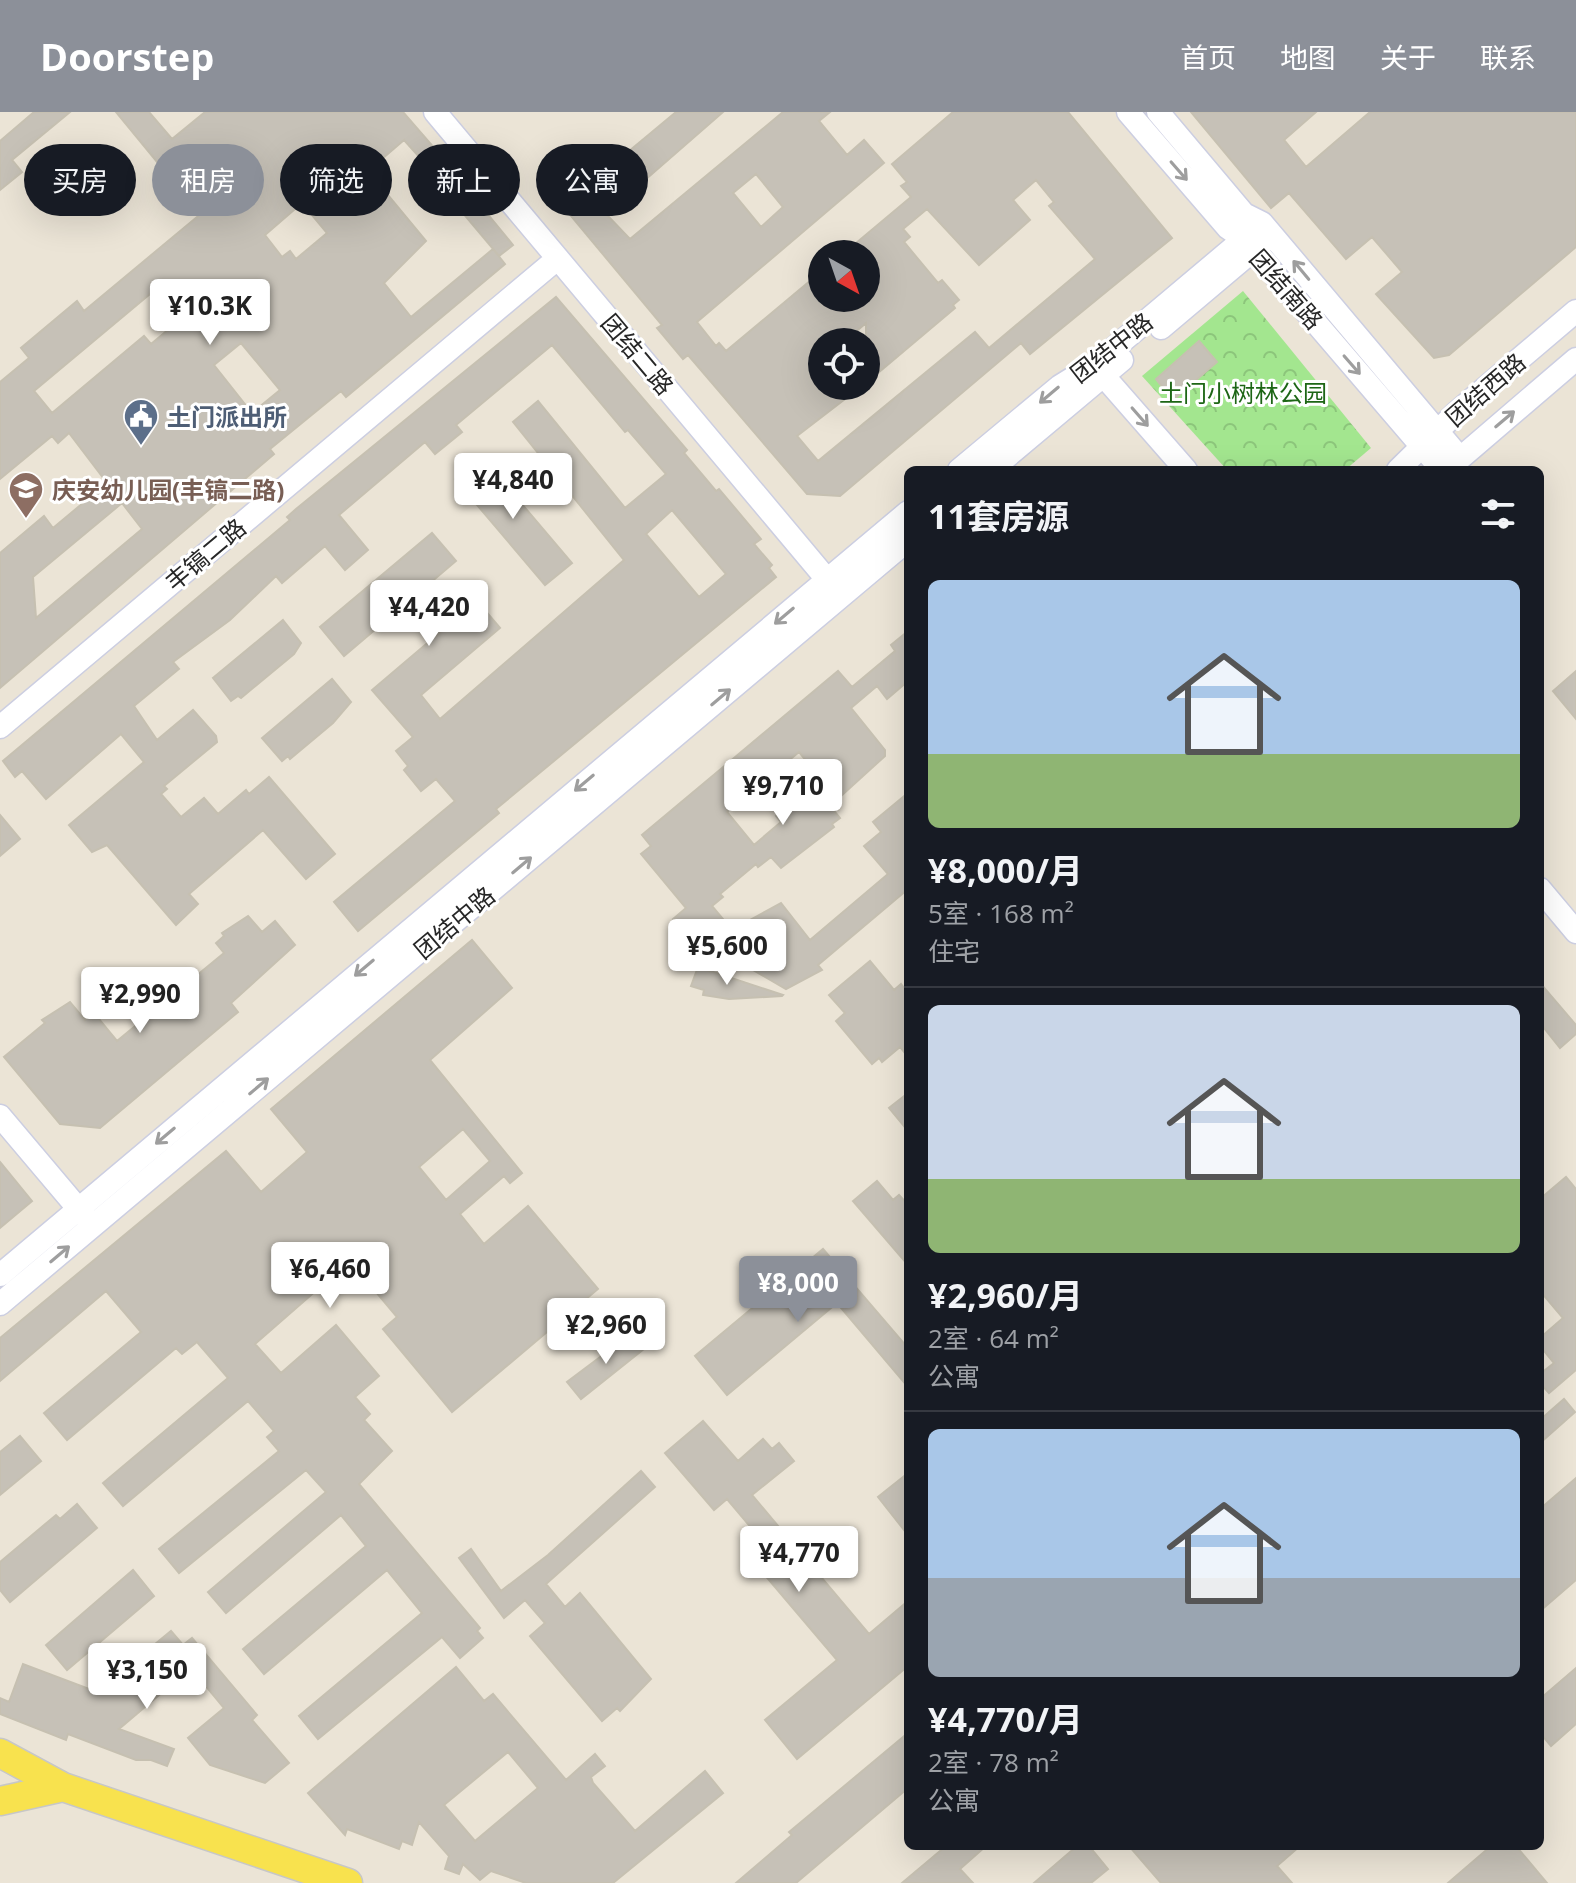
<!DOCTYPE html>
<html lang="zh">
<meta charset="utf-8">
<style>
:root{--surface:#171b24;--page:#20242c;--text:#f1f3f6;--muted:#9ea1a6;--line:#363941;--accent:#8c9099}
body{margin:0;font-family:"Open Sans","Noto Sans SC",sans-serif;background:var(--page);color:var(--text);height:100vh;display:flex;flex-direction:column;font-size:30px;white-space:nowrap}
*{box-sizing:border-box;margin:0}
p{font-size:26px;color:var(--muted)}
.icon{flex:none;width:44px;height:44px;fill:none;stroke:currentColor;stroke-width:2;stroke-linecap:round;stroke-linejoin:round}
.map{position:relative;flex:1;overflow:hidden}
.side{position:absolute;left:904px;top:354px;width:640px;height:1384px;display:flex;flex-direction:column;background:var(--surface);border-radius:12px;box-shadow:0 8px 32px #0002}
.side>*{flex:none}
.hud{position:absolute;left:24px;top:32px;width:760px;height:72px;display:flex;gap:16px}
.needle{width:52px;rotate:140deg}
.controls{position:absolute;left:808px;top:128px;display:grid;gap:16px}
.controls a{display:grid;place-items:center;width:72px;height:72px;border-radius:50%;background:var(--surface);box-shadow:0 8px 32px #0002;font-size:40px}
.price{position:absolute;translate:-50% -68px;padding:0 18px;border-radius:8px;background:#fff;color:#222;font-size:26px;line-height:52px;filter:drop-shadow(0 2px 4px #0008)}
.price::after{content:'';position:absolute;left:50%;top:48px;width:24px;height:18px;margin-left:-12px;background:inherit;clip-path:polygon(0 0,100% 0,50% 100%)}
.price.on{background:var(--accent);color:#fff}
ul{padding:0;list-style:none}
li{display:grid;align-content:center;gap:16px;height:424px;padding:0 24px}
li+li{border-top:2px solid var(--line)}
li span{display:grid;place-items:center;height:248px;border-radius:12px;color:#555}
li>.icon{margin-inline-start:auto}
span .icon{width:144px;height:144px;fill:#fffc;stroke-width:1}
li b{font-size:34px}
h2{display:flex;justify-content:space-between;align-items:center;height:96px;padding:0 24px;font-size:34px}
.pill{padding:0 28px;border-radius:36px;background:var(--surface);box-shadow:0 8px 32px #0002;font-size:28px;line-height:72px}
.pill.on{background:var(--accent);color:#fff}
header{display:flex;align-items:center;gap:48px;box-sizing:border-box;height:112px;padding:0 40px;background:var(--accent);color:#fff}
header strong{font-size:38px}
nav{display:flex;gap:44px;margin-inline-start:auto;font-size:28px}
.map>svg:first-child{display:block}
</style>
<header>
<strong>Doorstep</strong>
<nav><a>首页</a><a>地图</a><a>关于</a><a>联系</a></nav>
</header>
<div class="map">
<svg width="1576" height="1771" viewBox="0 0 1576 1771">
<defs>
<pattern id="park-crowns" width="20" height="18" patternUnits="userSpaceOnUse" patternTransform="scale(2)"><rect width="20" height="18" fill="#a3e68f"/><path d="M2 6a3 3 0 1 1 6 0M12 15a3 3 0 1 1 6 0" fill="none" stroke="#8cc57b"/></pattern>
</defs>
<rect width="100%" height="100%" fill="#ebe4d6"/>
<path fill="url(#park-crowns)" d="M 1243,179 L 1371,336 L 1345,358 L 1227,358 L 1142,264 Z"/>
<path fill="#c6c1b7" stroke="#c6c0b1" stroke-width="2" fill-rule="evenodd" d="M 34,0 L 70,0 L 12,48 L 22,60 L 0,78 L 0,29 Z
M 116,0 L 149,0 L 172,27 L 205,0 L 403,0 L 435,37 L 422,48 L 404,28 L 368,59 L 426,129 L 384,171 L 411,205 L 493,137 L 505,152 L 346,285 L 341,279 L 270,337 L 274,342 L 0,576 L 0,441 L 44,404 L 53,416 L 107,371 L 69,321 L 58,331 L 52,324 L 0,367 L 0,270 L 29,246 L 21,236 L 77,189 L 84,199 L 209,95 L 189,72 L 184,77 L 165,53 L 162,56 ZM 302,91 L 327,121 L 296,147 L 290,139 L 282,145 L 265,123 ZM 156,177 L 181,207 L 151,232 L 144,224 L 52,301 L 34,279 ZM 241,231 L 280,278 L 252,301 L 214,253 ZM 122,391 L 142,417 L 36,506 L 33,465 Z
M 676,0 L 723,0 L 606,102 L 630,127 L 783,0 L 830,0 L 819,9 L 847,43 L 864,28 L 884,51 L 697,210 L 716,234 L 719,231 L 726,239 L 822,159 L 822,186 L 866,186 L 866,142 L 843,142 L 911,85 L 901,74 L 907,70 L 892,52 L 953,0 L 1068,0 L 1172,126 L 1030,242 L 1021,231 L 840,384 L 807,382 L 688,243 L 683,247 L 657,216 L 662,213 L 566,98 L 583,84 L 580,80 ZM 756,62 L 783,95 L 761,115 L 733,81 ZM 1036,68 L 1054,90 L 1049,94 L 1095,147 L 989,236 L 975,220 L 818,349 L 797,324 L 862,274 L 822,274 L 822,230 L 844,230 L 866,211 L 866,271 L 955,196 L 953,193 L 959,188 L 942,168 L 938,171 L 904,130 L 910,125 L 903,117 L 927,97 L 979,153 L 1030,108 L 1013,88 Z
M 1191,0 L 1316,0 L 1284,28 L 1306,55 L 1370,0 L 1576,0 L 1576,135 L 1449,243 L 1434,246 L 1376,182 L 1402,160 L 1372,125 L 1346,147 L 1289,81 L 1271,96 Z
M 466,76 L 513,133 L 499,144 L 452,88 Z
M 556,185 L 687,338 L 684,341 L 716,379 L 719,377 L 761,427 L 754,432 L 772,453 L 769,456 L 776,465 L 496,697 L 499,701 L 358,819 L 334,790 L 455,689 L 436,667 L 421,679 L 404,658 L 408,654 L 396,639 L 413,625 L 372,578 L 477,489 L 500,516 L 421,583 L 440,607 L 624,448 L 513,310 L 538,289 L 625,396 L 666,362 L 628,318 L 625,320 L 552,233 L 456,313 L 462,320 L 435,342 L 425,330 L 339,403 L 368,438 L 345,458 L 325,434 L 282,471 L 276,464 L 230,508 L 173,550 L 179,557 L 134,594 L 157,628 L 193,598 L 216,624 L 217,630 L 164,674 L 167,677 L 161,682 L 181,705 L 204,686 L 218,702 L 246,678 L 249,682 L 269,665 L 335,742 L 306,767 L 263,718 L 189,782 L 198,792 L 176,813 L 107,733 L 92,740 L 69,713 L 144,650 L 121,622 L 46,687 L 22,659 L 15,665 L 3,649 L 290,408 L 287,405 L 296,397 ZM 672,398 L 726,462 L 699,485 L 646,422 Z
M 1199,229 L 1217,250 L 1173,288 L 1156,267 Z
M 481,344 L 572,451 L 545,473 L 455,367 Z
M 432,421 L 456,449 L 344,544 L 320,515 Z
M 283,508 L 301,531 L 294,542 L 241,586 L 238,584 L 231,589 L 213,566 Z
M 908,519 L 908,569 L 887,587 L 877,574 L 851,596 L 885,638 L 885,644 L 830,694 L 840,706 L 832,712 L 834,715 L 781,756 L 771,745 L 758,755 L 756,752 L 720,782 L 723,785 L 712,794 L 732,818 L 781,791 L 810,828 L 888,762 L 864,734 L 881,720 L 873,710 L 908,681 L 908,777 L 818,853 L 822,858 L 786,877 L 682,817 L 673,807 L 686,796 L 641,742 L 651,734 L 642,723 L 838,559 L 852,575 L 895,539 L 891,533 ZM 799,640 L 826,673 L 798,696 L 789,685 L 777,695 L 781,700 L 776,704 L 781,710 L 754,733 L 727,700 Z
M 1576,559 L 1576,607 L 1553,579 Z
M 332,567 L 351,590 L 333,611 L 290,647 L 288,644 L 282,649 L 262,626 Z
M 0,703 L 20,727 L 0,744 Z
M 248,804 L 262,820 L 275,809 L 295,833 L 231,891 L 238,900 L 100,1016 L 60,1012 L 4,945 L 45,911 L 42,908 L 70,890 L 85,908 L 94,901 L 117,929 L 224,841 L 216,831 L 224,824 L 222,821 Z
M 472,828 L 512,876 L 430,948 L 522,1061 L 510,1071 L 504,1064 L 460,1102 L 484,1132 L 528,1094 L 598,1177 L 452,1300 L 383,1217 L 397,1205 L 350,1149 L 255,1232 L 281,1261 L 336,1213 L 379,1264 L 355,1285 L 370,1302 L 364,1308 L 392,1339 L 359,1372 L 480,1516 L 477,1519 L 483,1526 L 460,1546 L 442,1525 L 318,1627 L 299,1604 L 422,1501 L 387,1458 L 264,1562 L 243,1537 L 366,1434 L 341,1403 L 226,1501 L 208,1480 L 326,1380 L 306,1358 L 179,1461 L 159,1437 L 279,1339 L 267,1325 L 274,1319 L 248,1289 L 123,1394 L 103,1371 L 228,1266 L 197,1230 L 182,1242 L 176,1236 L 67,1328 L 44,1301 L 141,1220 L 106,1179 L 0,1269 L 0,1226 L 226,1039 L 261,1080 L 307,1040 L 271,997 ZM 463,1017 L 490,1049 L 446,1088 L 419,1055 Z
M 870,849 L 894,878 L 901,872 L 908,881 L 908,945 L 900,935 L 882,950 L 879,946 L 872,952 L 836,909 L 845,901 L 829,883 Z
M 698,855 L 783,883 L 782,884 L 729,887 L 703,883 L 704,878 L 691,874 Z
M 1540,871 L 1576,913 L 1576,922 L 1560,936 L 1540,911 Z
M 908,981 L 908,1019 L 889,996 Z
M 0,1050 L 32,1089 L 0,1116 Z
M 1566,1065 L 1576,1077 L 1576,1258 L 1549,1281 L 1540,1271 L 1540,1262 L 1554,1251 L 1540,1234 L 1540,1226 L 1563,1206 L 1540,1179 L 1540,1087 Z
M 877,1069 L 893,1088 L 899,1083 L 908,1093 L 908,1153 L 853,1089 Z
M 823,1137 L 908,1236 L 908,1275 L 837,1191 L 727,1283 L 695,1244 Z
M 632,1221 L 645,1236 L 581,1287 L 567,1270 Z
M 1564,1287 L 1575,1300 L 1540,1331 L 1540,1308 Z
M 703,1309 L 738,1349 L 763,1327 L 772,1337 L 779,1331 L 794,1349 L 752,1383 L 869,1522 L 908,1489 L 908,1554 L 797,1647 L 765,1608 L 837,1548 L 764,1462 L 779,1449 L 727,1387 L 714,1398 L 665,1341 Z
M 20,1324 L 41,1349 L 0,1383 L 0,1340 Z
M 641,1359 L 655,1375 L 546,1472 L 565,1495 L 580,1481 L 651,1567 L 620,1599 L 617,1596 L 602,1609 L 530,1524 L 545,1511 L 525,1488 L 504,1506 L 459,1446 L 471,1437 L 501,1479 L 548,1443 Z
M 908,1361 L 908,1423 L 878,1385 Z
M 1576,1366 L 1576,1468 L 1540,1499 L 1540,1397 Z
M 77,1392 L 97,1416 L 10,1490 L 0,1478 L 0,1450 L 56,1403 L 60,1407 Z
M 133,1458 L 154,1484 L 67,1558 L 46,1533 Z
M 171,1519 L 183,1533 L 192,1526 L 257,1603 L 252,1608 L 289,1651 L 265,1671 L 210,1653 L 188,1626 L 224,1596 L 191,1556 L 119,1617 L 174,1637 L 167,1654 L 151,1648 L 136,1648 L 68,1622 L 66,1628 L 0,1602 L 0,1586 L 9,1590 L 23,1552 L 97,1580 Z
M 456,1555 L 484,1589 L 493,1582 L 566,1668 L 595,1642 L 605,1654 L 591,1665 L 593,1671 L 635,1719 L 705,1659 L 723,1681 L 613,1771 L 526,1771 L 491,1759 L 480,1768 L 463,1752 L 459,1762 L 445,1757 L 449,1744 L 419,1710 L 412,1733 L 402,1729 L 399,1737 L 347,1717 L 345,1723 L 308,1681 ZM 508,1640 L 538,1676 L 475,1729 L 444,1693 Z
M 1576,1556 L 1576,1612 L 1551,1634 L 1540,1621 L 1540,1587 Z
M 908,1621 L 908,1676 L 796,1771 L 736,1771 L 792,1723 L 789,1720 Z
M 946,1734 L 986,1734 L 960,1757 L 973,1771 L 902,1771 Z
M 1077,1734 L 1089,1734 L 1108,1757 L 1091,1771 L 1034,1771 Z
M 1129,1734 L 1300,1734 L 1277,1754 L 1292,1771 L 1161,1771 Z
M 1491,1734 L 1516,1734 L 1547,1771 L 1448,1771 Z"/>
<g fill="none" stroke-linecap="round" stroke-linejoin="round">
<g stroke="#cccee1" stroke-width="25">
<path id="minor" d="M 435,0 L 835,477
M 1128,0 L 1228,116 L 1244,127 L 1442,358
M 1158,0 L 1244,102 L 1262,111 L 1460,346
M 1161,216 L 1263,130
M 1095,254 L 1186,358
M 1450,355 L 1576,247
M 959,358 L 1060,274 L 1094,253 L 1252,120
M 991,358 L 1122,248
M 1398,358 L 1456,301 L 1576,199
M 0,615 L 557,147
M 1540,777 L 1576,820
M 0,1004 L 87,1107
M 0,1163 L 908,400
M 0,1192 L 908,428"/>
</g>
<g stroke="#c7c7c7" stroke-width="31">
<path id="major" d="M 0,1641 L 63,1675 L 348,1771
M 0,1689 L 63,1675"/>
</g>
<use href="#minor" stroke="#fff" stroke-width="22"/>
<use href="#major" stroke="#f8e24e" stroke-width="28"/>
</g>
<defs><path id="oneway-shaft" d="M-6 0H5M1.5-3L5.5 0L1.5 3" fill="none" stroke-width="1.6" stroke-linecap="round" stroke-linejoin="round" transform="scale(2)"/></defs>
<g stroke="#9e9e9e">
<use href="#oneway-shaft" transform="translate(1179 59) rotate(49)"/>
<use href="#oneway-shaft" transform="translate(1301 158) rotate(-130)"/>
<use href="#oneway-shaft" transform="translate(1352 253) rotate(49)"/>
<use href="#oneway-shaft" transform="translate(1049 283) rotate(140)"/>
<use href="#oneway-shaft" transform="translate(1140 305) rotate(49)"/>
<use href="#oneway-shaft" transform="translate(1505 307) rotate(-40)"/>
<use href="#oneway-shaft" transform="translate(784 504) rotate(140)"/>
<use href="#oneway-shaft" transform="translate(721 585) rotate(-40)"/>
<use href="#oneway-shaft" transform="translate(584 671) rotate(140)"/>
<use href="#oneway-shaft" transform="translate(522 753) rotate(-40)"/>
<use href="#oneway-shaft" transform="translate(364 856) rotate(140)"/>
<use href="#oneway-shaft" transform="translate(259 974) rotate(-40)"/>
<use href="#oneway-shaft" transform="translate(165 1024) rotate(140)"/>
<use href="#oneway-shaft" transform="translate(60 1142) rotate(-40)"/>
</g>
<defs>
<g id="civic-pin" transform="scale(1.8)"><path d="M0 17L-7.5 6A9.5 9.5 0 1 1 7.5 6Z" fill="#5c6f8a" stroke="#fff"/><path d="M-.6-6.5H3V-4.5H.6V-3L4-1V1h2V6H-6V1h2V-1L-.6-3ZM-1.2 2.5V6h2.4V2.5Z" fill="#fff"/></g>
<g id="school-pin" transform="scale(1.8)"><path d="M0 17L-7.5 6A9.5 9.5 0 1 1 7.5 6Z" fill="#8d6e63" stroke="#fff"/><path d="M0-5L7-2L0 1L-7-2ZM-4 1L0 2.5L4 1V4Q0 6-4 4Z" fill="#fff"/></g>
</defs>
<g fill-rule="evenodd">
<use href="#civic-pin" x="141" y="304"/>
<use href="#school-pin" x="26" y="377"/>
</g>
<g text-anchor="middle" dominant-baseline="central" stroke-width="6" stroke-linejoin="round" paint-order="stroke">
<g font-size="24" fill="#272727" stroke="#fff">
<text transform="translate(1287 177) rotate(49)">团结南路</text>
<text transform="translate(1111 235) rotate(-38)">团结中路</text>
<text transform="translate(638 242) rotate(50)">团结二路</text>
<text transform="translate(1485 277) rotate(-41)">团结西路</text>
<text transform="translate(205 442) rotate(-40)">丰镐二路</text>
<text transform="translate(454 810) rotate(-40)">团结中路</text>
</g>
<g font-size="24" fill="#1d6615" stroke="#fff">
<text x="1243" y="280">土门小树林公园</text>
</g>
<g font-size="24" font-weight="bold" fill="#4e5e75" stroke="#fff" text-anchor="start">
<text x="167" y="304">土门派出所</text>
</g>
<g font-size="24" font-weight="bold" fill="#785e54" stroke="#fff" text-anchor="start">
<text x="52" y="377">庆安幼儿园(丰镐二路)</text>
</g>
</g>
</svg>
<div class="controls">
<a><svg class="needle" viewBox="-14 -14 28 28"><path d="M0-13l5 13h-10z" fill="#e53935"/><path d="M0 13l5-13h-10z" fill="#9ea1a6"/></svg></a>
<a><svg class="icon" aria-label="locate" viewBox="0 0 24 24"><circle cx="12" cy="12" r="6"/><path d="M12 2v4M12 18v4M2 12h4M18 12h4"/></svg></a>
</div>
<b class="price" style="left:210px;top:235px">¥10.3K</b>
<b class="price" style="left:513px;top:409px">¥4,840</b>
<b class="price" style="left:429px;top:536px">¥4,420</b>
<b class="price" style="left:783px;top:715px">¥9,710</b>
<b class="price" style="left:727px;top:875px">¥5,600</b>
<b class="price" style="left:140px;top:923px">¥2,990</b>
<b class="price" style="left:330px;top:1198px">¥6,460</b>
<b class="price on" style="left:798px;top:1212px">¥8,000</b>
<b class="price" style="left:606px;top:1254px">¥2,960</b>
<b class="price" style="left:799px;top:1482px">¥4,770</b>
<b class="price" style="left:147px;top:1599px">¥3,150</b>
<div class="hud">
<a class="pill">买房</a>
<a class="pill on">租房</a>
<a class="pill">筛选</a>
<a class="pill">新上</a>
<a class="pill">公寓</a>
</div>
<section class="side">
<h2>11套房源<svg class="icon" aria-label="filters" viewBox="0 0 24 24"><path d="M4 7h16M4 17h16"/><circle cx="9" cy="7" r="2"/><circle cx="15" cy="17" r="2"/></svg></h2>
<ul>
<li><span style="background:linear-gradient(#a9c7e8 70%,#8fb573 0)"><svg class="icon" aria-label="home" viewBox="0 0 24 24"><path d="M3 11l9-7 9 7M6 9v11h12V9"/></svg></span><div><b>¥8,000/月</b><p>5室 · 168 m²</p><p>住宅</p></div></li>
<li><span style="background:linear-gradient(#c9d6e8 70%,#8fb573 0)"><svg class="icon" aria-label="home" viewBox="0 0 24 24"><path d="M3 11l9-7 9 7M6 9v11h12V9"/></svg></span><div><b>¥2,960/月</b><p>2室 · 64 m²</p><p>公寓</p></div></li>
<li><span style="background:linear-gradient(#a9c7e8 60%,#9aa5b1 0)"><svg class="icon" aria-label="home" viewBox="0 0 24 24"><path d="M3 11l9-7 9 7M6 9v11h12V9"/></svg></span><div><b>¥4,770/月</b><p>2室 · 78 m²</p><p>公寓</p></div></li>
</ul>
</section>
</div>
